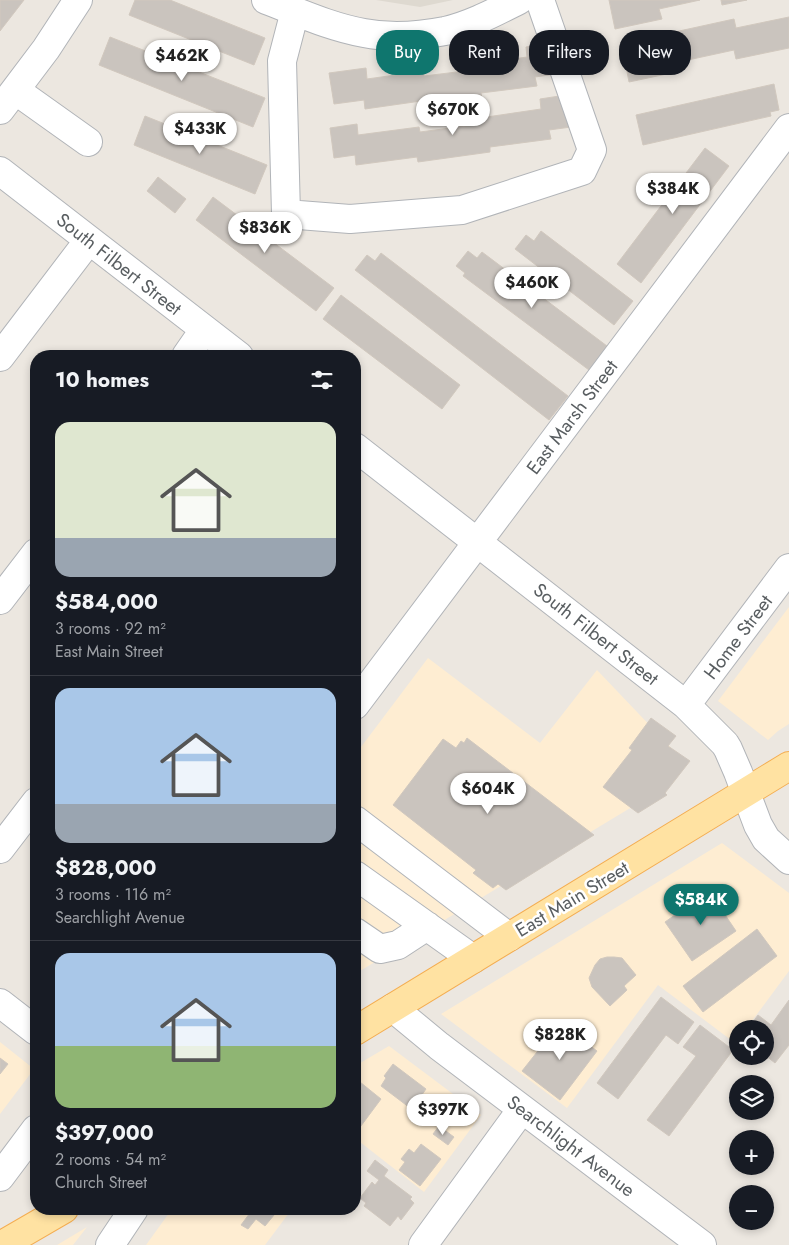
<!DOCTYPE html>
<meta charset="utf-8">
<style>
:root{--surface:#171b24;--page:#20242c;--text:#f1f3f6;--muted:#9ea1a6;--line:#363941;--accent:#0f766e}
body{margin:0;font-family:Jost,sans-serif;background:var(--page);color:var(--text);height:100vh;display:flex;flex-direction:column;font-size:19px;white-space:nowrap}
*{box-sizing:border-box;margin:0}
p{font-size:16px;color:var(--muted)}
.icon{flex:none;width:28px;height:28px;fill:none;stroke:currentColor;stroke-width:2;stroke-linecap:round;stroke-linejoin:round}
.map{position:relative;flex:1;overflow:hidden}
.drawer{position:absolute;left:30px;top:350px;width:331px;height:865px;display:flex;flex-direction:column;background:var(--surface);border-radius:20px;box-shadow:0 2px 8px #0003}
.drawer>*{flex:none}
.guide{position:absolute;left:376px;top:30px;width:338px;height:45px;display:flex;gap:10px}
.buttons{position:absolute;left:729px;top:1020px;display:grid;gap:10px}
.buttons a{display:grid;place-items:center;width:45px;height:45px;border-radius:50%;background:var(--surface);box-shadow:0 2px 8px #0003;font-size:25px}
.price{position:absolute;translate:-50% -42px;padding:0 11px;border-radius:18px;background:#fff;color:#222;font-size:16px;line-height:32px;filter:drop-shadow(0 1px 2px #0008)}
.price::after{content:'';position:absolute;left:50%;top:30px;width:15px;height:11px;margin-left:-8px;background:inherit;clip-path:polygon(0 0,100% 0,50% 100%)}
.price.selected{background:var(--accent);color:#fff}
ul{padding:0;list-style:none}
li{display:grid;align-content:center;gap:10px;height:265px;padding:0 25px}
li+li{border-top:1px solid var(--line)}
li span{display:grid;place-items:center;height:155px;border-radius:15px;color:#555}
li>.icon{margin-inline-start:auto}
span .icon{width:90px;height:90px;fill:#fffc;stroke-width:1}
li b{font-size:21px}
h2{display:flex;justify-content:space-between;align-items:center;height:60px;padding:0 25px;font-size:21px}
.pill{padding:0 18px;border-radius:20px;background:var(--surface);box-shadow:0 2px 8px #0003;font-size:18px;line-height:45px}
.pill.selected{background:var(--accent);color:#fff}
.map>svg:first-child{display:block}
</style>
<div class="map">
<svg width="789" height="1245" viewBox="0 0 789 1245">
<rect width="100%" height="100%" fill="#ece7e0"/>
<path fill="#feedd2" d="M 789,607 L 789,724 L 778,731 L 768,740 L 718,701 Z
M 428,658 L 540,743 L 597,670 L 678,755 L 675,781 L 355,974 L 355,755 Z
M 722,843 L 789,893 L 789,971 L 746,1029 L 738,1029 L 737,1040 L 735,1043 L 658,985 L 567,1108 L 441,1014 Z
M 0,1042 L 34,1069 L 0,1114 Z
M 389,1046 L 481,1115 L 424,1192 L 360,1142 L 355,1148 L 355,1066 Z
M 172,1209 L 292,1209 L 265,1245 L 146,1245 Z
M 87,1227 L 73,1245 L 57,1245 Z"/>
<path fill="#ded9d0" d="M 376,0 L 453,0 L 420,7 Z"/>
<path fill="#cac4be" stroke="#d1c8be" d="M 0,0 L 24,0 L 0,31 Z
M 135,0 L 170,0 L 265,38 L 254,65 L 129,15 Z
M 609,0 L 700,0 L 659,9 L 662,19 L 615,29 Z
M 721,0 L 747,0 L 722,5 Z
M 789,17 L 789,48 L 736,59 L 734,50 L 674,63 L 676,72 L 629,82 L 623,51 L 663,43 L 661,35 L 734,19 L 736,28 Z
M 110,37 L 265,98 L 253,127 L 99,65 Z
M 552,43 L 556,74 L 535,77 L 537,86 L 481,93 L 482,98 L 421,106 L 421,101 L 365,109 L 364,100 L 334,104 L 329,73 L 366,68 L 367,79 L 424,71 L 424,76 L 473,70 L 472,65 L 527,57 L 526,47 Z
M 774,84 L 779,110 L 770,112 L 771,116 L 643,145 L 636,115 Z
M 566,95 L 571,127 L 549,130 L 551,139 L 490,147 L 490,152 L 418,162 L 417,157 L 356,165 L 355,155 L 334,158 L 330,128 L 357,124 L 358,135 L 419,127 L 420,132 L 481,124 L 480,118 L 541,109 L 540,99 Z
M 145,116 L 267,165 L 255,194 L 134,145 Z
M 705,148 L 729,166 L 641,283 L 617,264 Z
M 158,177 L 186,199 L 175,213 L 147,191 Z
M 213,197 L 334,288 L 316,311 L 196,220 Z
M 541,231 L 633,301 L 614,325 L 515,249 L 526,235 L 534,241 Z
M 468,251 L 477,258 L 482,252 L 607,346 L 589,370 L 463,276 L 465,273 L 456,266 Z
M 381,253 L 568,396 L 549,420 L 355,270 L 367,255 L 375,261 Z
M 341,295 L 460,385 L 442,409 L 323,319 Z
M 651,718 L 676,736 L 668,746 L 690,761 L 665,793 L 667,795 L 638,813 L 603,787 L 632,750 L 629,748 Z
M 467,738 L 594,835 L 506,890 L 498,884 L 493,888 L 473,873 L 476,870 L 393,805 L 443,739 L 456,748 L 461,741 L 464,743 Z
M 709,891 L 736,931 L 692,961 L 665,922 Z
M 757,929 L 777,956 L 703,1012 L 683,986 Z
M 607,957 L 614,957 L 622,958 L 636,975 L 624,986 L 627,990 L 610,1006 L 592,987 L 589,978 L 595,965 L 600,959 Z
M 661,997 L 694,1022 L 678,1044 L 666,1035 L 618,1099 L 597,1083 Z
M 789,1000 L 789,1045 L 775,1063 L 765,1055 L 765,1029 L 748,1029 L 758,1015 L 771,1025 Z
M 560,1023 L 597,1051 L 560,1100 L 522,1071 Z
M 700,1025 L 733,1050 L 669,1136 L 647,1120 L 696,1056 L 683,1047 Z
M 0,1058 L 8,1064 L 0,1074 Z
M 393,1064 L 426,1089 L 419,1099 L 425,1104 L 418,1114 L 381,1086 L 386,1078 L 384,1076 Z
M 355,1078 L 381,1099 L 355,1134 Z
M 439,1126 L 454,1137 L 448,1145 L 433,1134 Z
M 421,1144 L 441,1159 L 420,1186 L 399,1170 L 405,1162 L 401,1159 L 409,1149 L 414,1153 Z
M 375,1160 L 388,1170 L 384,1176 L 412,1197 L 410,1199 L 414,1203 L 401,1220 L 398,1216 L 390,1226 L 364,1206 L 366,1203 L 360,1198 L 372,1182 L 375,1185 L 379,1180 L 367,1171 Z
M 253,1209 L 279,1209 L 265,1226 L 256,1219 L 248,1229 L 241,1225 Z"/>
<g fill="none" stroke-linecap="round" stroke-linejoin="round">
<g stroke="#b1b4b8" stroke-width="30">
<path id="minor" d="M 266,0 C 298,12 330,27 364,33 C 390,38 419,36 445,31 C 471,25 495,12 519,0
M 295,11 L 282,61 L 286,214 L 350,219 L 462,210 L 582,171 L 592,150 L 540,0
M 15,90 L 88,142
M 0,110 L 46,49 L 78,0
M 0,171 L 239,356
M 186,356 L 204,330
M 0,357 L 89,240
M 355,447 L 686,705 L 725,744 L 728,749 L 738,772 L 758,825 L 766,839 L 789,860
M 0,600 L 36,553
M 355,705 L 789,128
M 686,705 L 789,568
M 355,820 L 509,937
M 0,849 L 36,802
M 355,875 L 473,959
M 355,932 L 380,949 L 398,945 L 427,926
M 0,1003 L 36,1031
M 393,1008 L 439,1046 L 702,1245
M 0,1177 L 36,1129
M 110,1245 L 134,1209
M 423,1245 L 522,1109"/>
</g>
<g stroke="#f4ad51" stroke-width="30">
<path id="major" d="M 355,1031 L 789,766
M 2,1245 L 64,1209"/>
</g>
<use href="#minor" stroke="#fff" stroke-width="28"/>
<use href="#major" stroke="#ffe2a2" stroke-width="28"/>
</g>
<g text-anchor="middle" dominant-baseline="central" stroke-width="5" stroke-linejoin="round" paint-order="stroke">
<g font-size="19" fill="#595e61" stroke="#fff">
<text transform="translate(119 264) rotate(38)">South Filbert Street</text>
<text transform="translate(572 417) rotate(-53)">East Marsh Street</text>
<text transform="translate(596 634) rotate(38)">South Filbert Street</text>
<text transform="translate(738 637) rotate(-53)">Home Street</text>
<text transform="translate(572 899) rotate(-31)">East Main Street</text>
<text transform="translate(571 1146) rotate(37)">Searchlight Avenue</text>
</g>
</g>
</svg>
<div class="buttons">
<a><svg class="icon" aria-label="locate" viewBox="0 0 24 24"><circle cx="12" cy="12" r="6"/><path d="M12 2v4M12 18v4M2 12h4M18 12h4"/></svg></a>
<a><svg class="icon" aria-label="layers" viewBox="0 0 24 24"><path d="M12 4l9 5-9 5-9-5zM3 14l9 5 9-5"/></svg></a>
<a>+</a>
<a>−</a>
</div>
<b class="price" style="left:182px;top:82px">$462K</b>
<b class="price" style="left:453px;top:136px">$670K</b>
<b class="price" style="left:200px;top:155px">$433K</b>
<b class="price" style="left:673px;top:215px">$384K</b>
<b class="price" style="left:265px;top:254px">$836K</b>
<b class="price" style="left:532px;top:309px">$460K</b>
<b class="price" style="left:488px;top:815px">$604K</b>
<b class="price selected" style="left:701px;top:926px">$584K</b>
<b class="price" style="left:560px;top:1061px">$828K</b>
<b class="price" style="left:443px;top:1136px">$397K</b>
<div class="guide">
<a class="pill selected">Buy</a>
<a class="pill">Rent</a>
<a class="pill">Filters</a>
<a class="pill">New</a>
</div>
<section class="drawer">
<h2>10 homes<svg class="icon" aria-label="filters" viewBox="0 0 24 24"><path d="M4 7h16M4 17h16"/><circle cx="9" cy="7" r="2"/><circle cx="15" cy="17" r="2"/></svg></h2>
<ul>
<li><span style="background:linear-gradient(#dfe7d0 75%,#9aa5b1 0)"><svg class="icon" aria-label="home" viewBox="0 0 24 24"><path d="M3 11l9-7 9 7M6 9v11h12V9"/></svg></span><div><b>$584,000</b><p>3 rooms · 92 m²</p><p>East Main Street</p></div></li>
<li><span style="background:linear-gradient(#a9c7e8 75%,#9aa5b1 0)"><svg class="icon" aria-label="home" viewBox="0 0 24 24"><path d="M3 11l9-7 9 7M6 9v11h12V9"/></svg></span><div><b>$828,000</b><p>3 rooms · 116 m²</p><p>Searchlight Avenue</p></div></li>
<li><span style="background:linear-gradient(#a9c7e8 60%,#8fb573 0)"><svg class="icon" aria-label="home" viewBox="0 0 24 24"><path d="M3 11l9-7 9 7M6 9v11h12V9"/></svg></span><div><b>$397,000</b><p>2 rooms · 54 m²</p><p>Church Street</p></div></li>
</ul>
</section>
</div>
